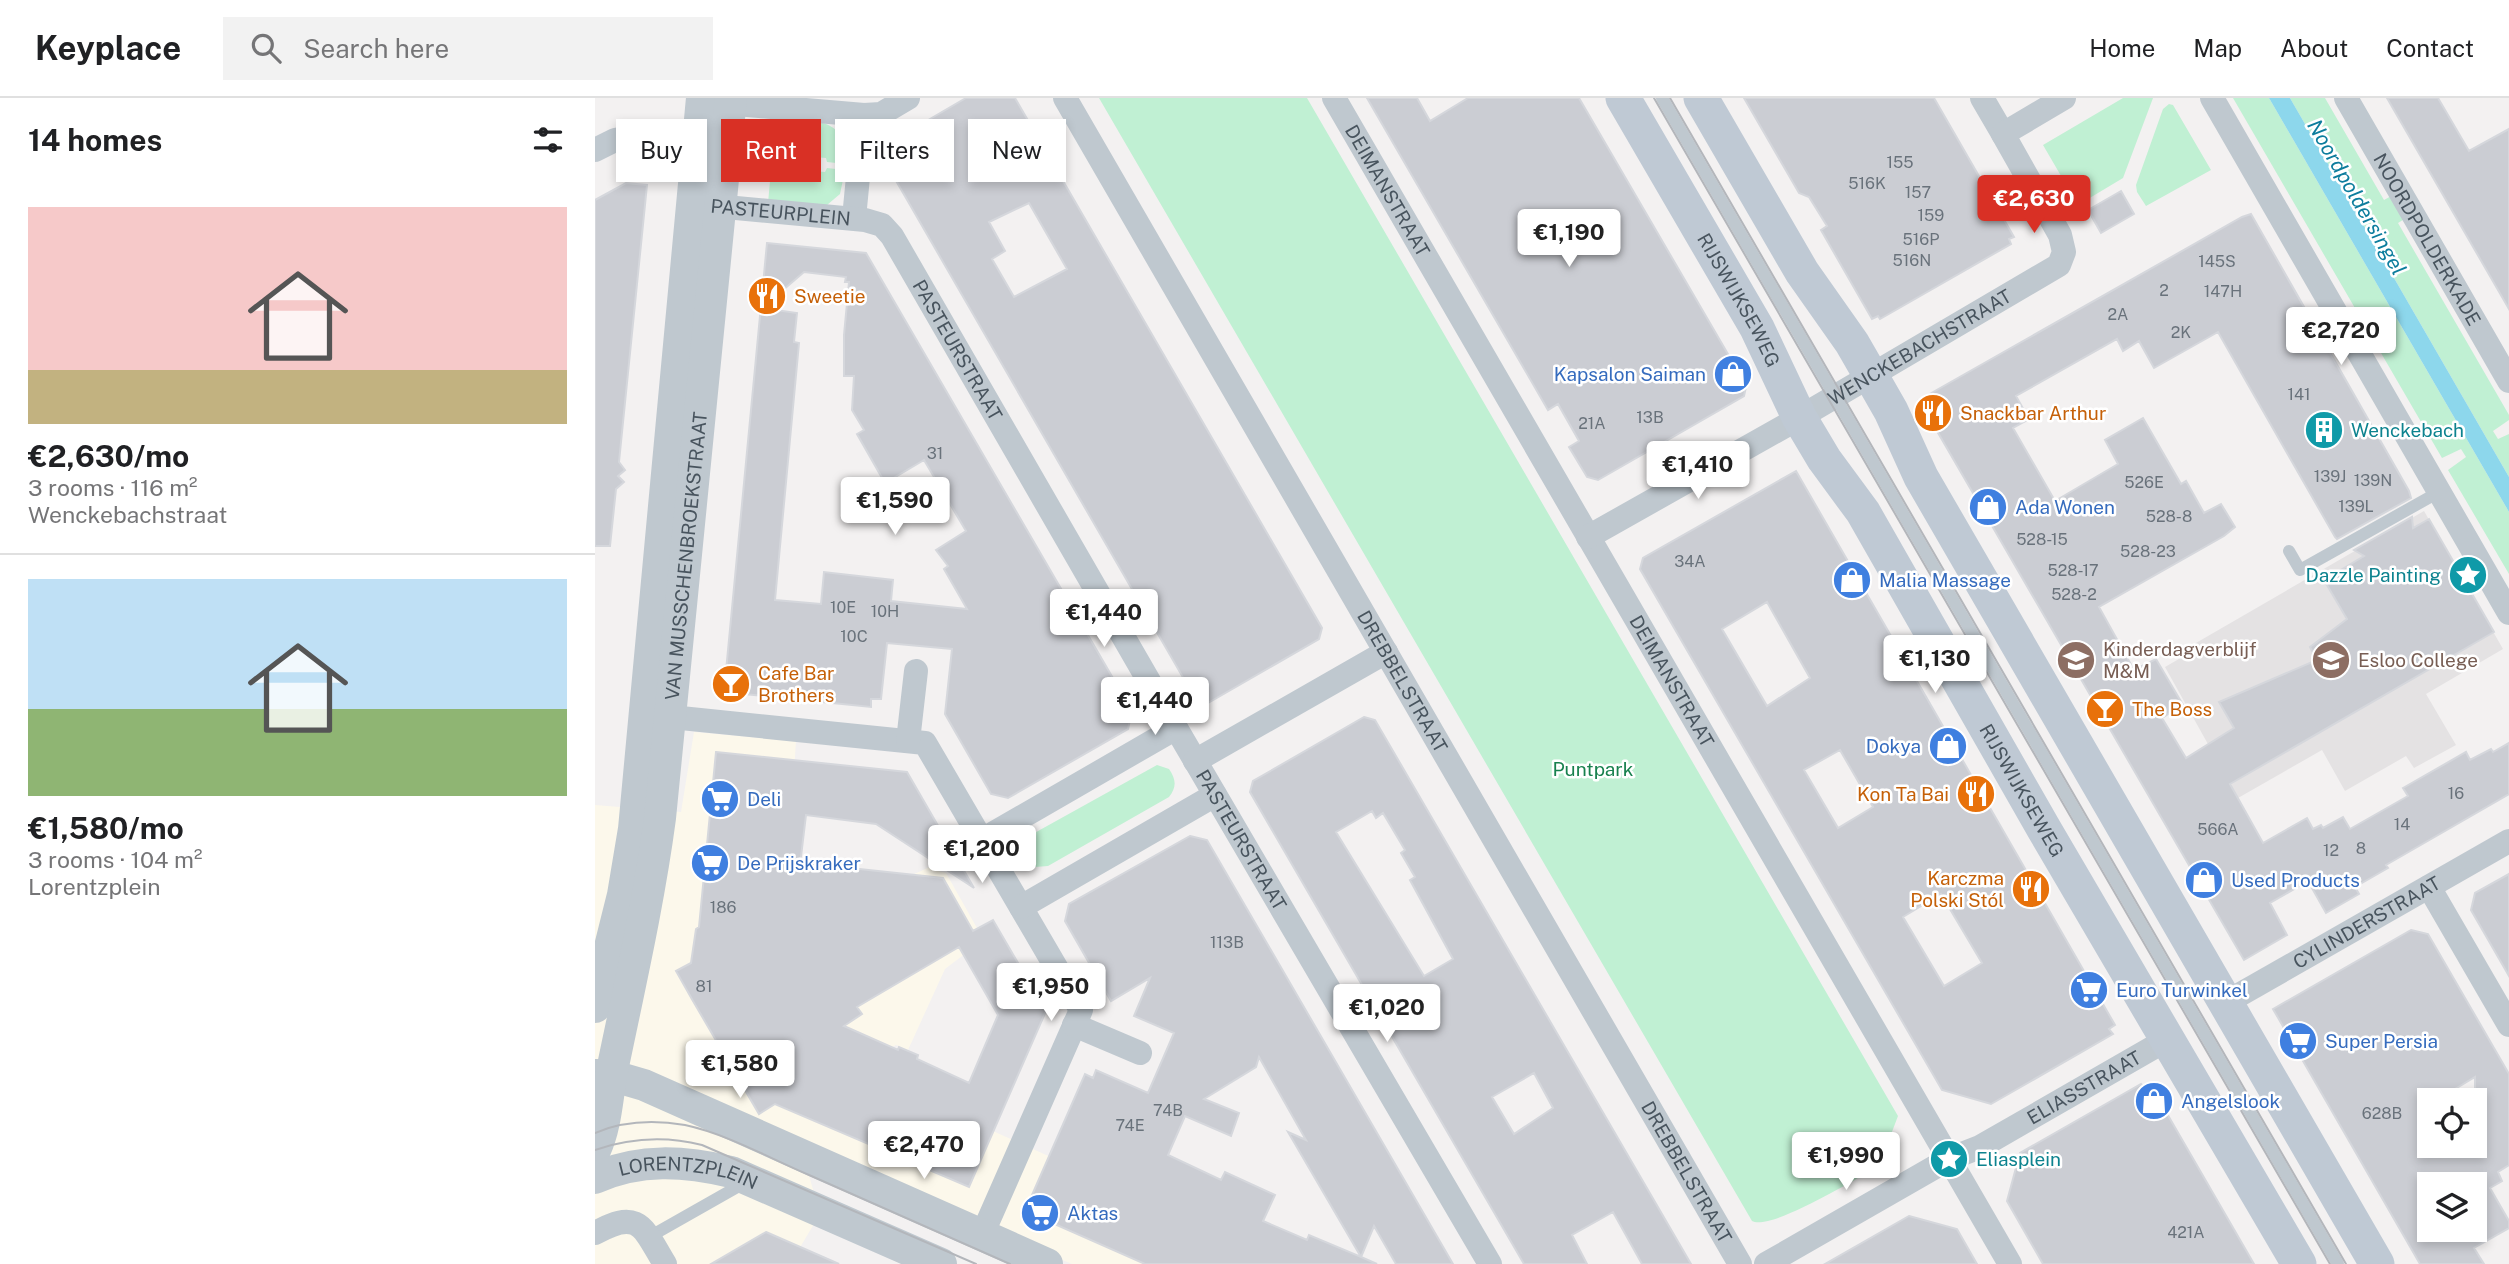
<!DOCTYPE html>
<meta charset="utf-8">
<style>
:root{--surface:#fff;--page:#f2f2f2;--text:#202124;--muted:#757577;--line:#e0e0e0;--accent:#d93025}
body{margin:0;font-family:"Public Sans",sans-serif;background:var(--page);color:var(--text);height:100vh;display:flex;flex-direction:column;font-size:26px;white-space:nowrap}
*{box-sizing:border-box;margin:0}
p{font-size:23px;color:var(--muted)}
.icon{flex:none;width:38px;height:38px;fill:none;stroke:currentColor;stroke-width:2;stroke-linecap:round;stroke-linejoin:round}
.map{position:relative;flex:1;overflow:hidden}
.details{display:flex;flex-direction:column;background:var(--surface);width:595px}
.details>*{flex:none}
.top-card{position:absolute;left:21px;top:21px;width:665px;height:63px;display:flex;gap:14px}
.tools{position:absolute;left:1822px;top:990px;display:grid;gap:14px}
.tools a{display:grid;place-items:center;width:70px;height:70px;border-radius:0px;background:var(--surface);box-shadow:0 4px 10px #0003;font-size:35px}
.price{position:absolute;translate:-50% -60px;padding:0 16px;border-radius:7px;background:#fff;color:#222;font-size:23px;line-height:46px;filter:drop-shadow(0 2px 4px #0008)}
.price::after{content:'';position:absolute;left:50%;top:42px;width:21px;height:16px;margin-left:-10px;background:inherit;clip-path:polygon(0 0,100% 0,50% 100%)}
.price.active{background:var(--accent);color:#fff}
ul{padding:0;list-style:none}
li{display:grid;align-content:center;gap:14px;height:371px;padding:0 28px}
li+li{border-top:2px solid var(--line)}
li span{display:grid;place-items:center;height:217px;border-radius:0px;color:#555}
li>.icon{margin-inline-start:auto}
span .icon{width:126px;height:126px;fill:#fffc;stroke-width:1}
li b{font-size:30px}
h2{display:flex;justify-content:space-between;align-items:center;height:84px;padding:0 28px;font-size:30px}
.tag{padding:0 24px;border-radius:0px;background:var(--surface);box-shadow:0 4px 10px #0003;font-size:24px;line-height:63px}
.tag.active{background:var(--accent);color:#fff}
header{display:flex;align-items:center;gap:42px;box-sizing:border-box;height:98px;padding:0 35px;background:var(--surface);border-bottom:2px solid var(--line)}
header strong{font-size:33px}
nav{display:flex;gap:38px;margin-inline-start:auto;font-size:24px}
.search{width:490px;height:63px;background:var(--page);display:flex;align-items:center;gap:18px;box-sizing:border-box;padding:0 24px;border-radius:0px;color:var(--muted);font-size:26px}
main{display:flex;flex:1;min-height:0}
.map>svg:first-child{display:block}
</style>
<header>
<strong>Keyplace</strong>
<div class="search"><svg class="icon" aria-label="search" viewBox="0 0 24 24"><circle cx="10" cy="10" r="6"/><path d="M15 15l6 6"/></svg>Search here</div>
<nav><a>Home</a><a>Map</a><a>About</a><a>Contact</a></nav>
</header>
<main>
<section class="details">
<h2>14 homes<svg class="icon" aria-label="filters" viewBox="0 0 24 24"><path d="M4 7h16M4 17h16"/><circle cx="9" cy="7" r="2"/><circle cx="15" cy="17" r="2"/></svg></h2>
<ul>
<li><span style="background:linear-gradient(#f6c9c9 75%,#c2b280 0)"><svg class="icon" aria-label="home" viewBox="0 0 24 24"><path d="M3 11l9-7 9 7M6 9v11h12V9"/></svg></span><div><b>€2,630/mo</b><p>3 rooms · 116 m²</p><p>Wenckebachstraat</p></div></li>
<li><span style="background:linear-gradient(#bfe0f5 60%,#8fb573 0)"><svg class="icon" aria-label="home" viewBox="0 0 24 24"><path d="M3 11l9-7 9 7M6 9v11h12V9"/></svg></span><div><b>€1,580/mo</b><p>3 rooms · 104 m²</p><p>Lorentzplein</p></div></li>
</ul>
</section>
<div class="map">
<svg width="1914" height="1166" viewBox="0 0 1914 1166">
<rect width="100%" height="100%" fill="#f3f1f1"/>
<path fill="#fcf8eb" d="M 99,634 L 201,643 L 193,769 L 304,783 L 339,767 L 343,773 L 351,775 L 382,830 L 371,855 L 350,871 L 313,952 L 301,947 L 297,949 L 247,928 L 230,958 L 695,1166 L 477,1166 L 207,1053 L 225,1116 L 195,1166 L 0,1166 L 0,707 L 86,714 Z"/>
<path fill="#e4e2e3" d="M 1829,413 L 1908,551 L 1831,596 L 1861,647 L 1819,670 L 1811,658 L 1750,693 L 1727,652 L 1643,700 L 1570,569 L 1596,554 L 1594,549 Z"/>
<path fill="#c0f0d3" d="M 504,0 L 712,0 L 1303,1018 L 1284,1068 L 1279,1066 L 1275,1073 C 1256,1084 1174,1133 1157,1123 Z
M 1528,0 L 1558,0 L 1528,80 L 1483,107 L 1448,47 Z
M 1638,0 L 1674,0 L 1914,414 L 1914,476 L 1853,372 L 1871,359 L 1866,351 L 1847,360 Z
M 1695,0 L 1730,0 L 1789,102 L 1798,97 L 1811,120 L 1803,125 L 1914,317 L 1914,322 L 1898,333 L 1903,341 L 1914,336 L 1914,379 Z
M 1574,6 L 1578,7 L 1616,72 L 1551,108 L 1542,94 L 1541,87 L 1568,11 Z
M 181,18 C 216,23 255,18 251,66 L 232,64 L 231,60 L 207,58 L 206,72 L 230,74 L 232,70 L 250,72 L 245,96 L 232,107 L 173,105 Z
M 562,667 L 574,671 C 581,681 582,689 574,699 L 453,768 L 440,769 L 430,761 L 428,749 L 434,738 Z"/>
<path fill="#8dd7ec" d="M 1674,0 L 1695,0 L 1914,379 L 1914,414 Z"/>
<path fill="#cbcdd3" stroke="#d5d7dc" stroke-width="2" fill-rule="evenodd" d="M 371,0 L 420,0 L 727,530 L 724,541 L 613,605 L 601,602 L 296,74 L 299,42 ZM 434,105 L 472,171 L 419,199 L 397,161 L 410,153 L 394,124 Z
M 772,0 L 822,0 L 835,23 L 873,0 L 984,0 L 1137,263 L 1151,289 L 1149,298 L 1003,382 L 992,379 L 974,349 L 984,343 L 963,306 L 953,312 Z
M 1149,0 L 1339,0 L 1419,139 L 1414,141 L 1416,146 L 1285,221 L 1283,218 L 1277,221 L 1226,132 L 1232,128 L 1214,99 L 1204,95 Z
M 1792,0 L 1843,0 L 1874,53 L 1914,31 L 1914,211 Z
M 31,85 L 52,87 L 24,364 L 30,372 L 23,378 L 29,384 L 21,391 L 15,448 L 0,448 L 0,102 Z
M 1526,93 L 1539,116 L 1506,135 L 1493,112 Z
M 1656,116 L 1814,393 L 1816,400 L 1742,441 L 1740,439 L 1623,234 L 1559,270 L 1544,243 L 1528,253 L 1522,241 L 1421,298 L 1434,321 L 1418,330 L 1460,403 L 1523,366 L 1510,342 L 1548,320 L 1586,386 L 1591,383 L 1609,415 L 1626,406 L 1640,429 L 1629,438 L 1504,509 L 1539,572 L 1561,561 L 1588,607 L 1567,620 L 1591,660 L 1639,630 L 1624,604 L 1722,562 L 1715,549 L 1752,521 L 1729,482 L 1769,458 L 1759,452 L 1817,419 L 1818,430 L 1834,421 L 1899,534 L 1635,686 L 1668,745 L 1712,720 L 1718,731 L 1726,727 L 1728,730 L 1748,719 L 1755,731 L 1813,698 L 1808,690 L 1871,654 L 1875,662 L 1896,651 L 1898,654 L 1914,645 L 1914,696 L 1791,767 L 1793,770 L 1760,789 L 1764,796 L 1731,815 L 1713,783 L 1675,805 L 1692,837 L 1649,862 L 1324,302 L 1647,119 Z
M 172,145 L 271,155 L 537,613 L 533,631 L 413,700 L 396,696 L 350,616 L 357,551 L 292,545 L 286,601 L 276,601 L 276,609 L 129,594 ZM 209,174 L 251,179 L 250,184 L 254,184 L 249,237 L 249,278 L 259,278 L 257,312 L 269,332 L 262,336 L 290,385 L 329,362 L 371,433 L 341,452 L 353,468 L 349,471 L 372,511 L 296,503 L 298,482 L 229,474 L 226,506 L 180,502 L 204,245 L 199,244 L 202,215 L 167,210 Z
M 1201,373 L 1520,927 L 1514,931 L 1518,936 L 1396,1006 L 1347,992 L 1045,471 L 1048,460 ZM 1172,504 L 1215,580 L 1172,608 L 1127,531 ZM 1245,652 L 1278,709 L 1243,730 L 1209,672 ZM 1346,796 L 1387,865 L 1349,888 L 1308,819 Z
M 769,619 L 780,622 L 1096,1166 L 1047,1166 L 1018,1114 L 977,1137 L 992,1166 L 929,1166 L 655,694 L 658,683 ZM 777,713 L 781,720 L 788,715 L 810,752 L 806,755 L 820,779 L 815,782 L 858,861 L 829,878 L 741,734 ZM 939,975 L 958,1010 L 919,1036 L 897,999 Z
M 121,654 L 312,674 L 379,790 L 281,726 L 211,717 L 205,767 L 227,767 L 348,780 L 378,833 L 398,822 L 451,913 L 374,1089 L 180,1006 L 164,1016 L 98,903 L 81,873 L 96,865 L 101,831 L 104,829 ZM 364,849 L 403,917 L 374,985 L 322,961 L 323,957 L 304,949 L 303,952 L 249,928 L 267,916 L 262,909 Z
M 595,738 L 612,742 L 858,1166 L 801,1166 L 779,1128 L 766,1159 L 782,1166 L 550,1166 L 430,1113 L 490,976 L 498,980 L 501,972 L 553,995 L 579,935 L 539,918 L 555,880 L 516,903 L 470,823 L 474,806 ZM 664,959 L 711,1042 L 693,1034 L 766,1159 L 714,1137 L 712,1142 L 668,1123 L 680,1097 L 630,1074 L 626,1082 L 573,1057 L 590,1018 L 636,1038 L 644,1015 L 609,1001 L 661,969 Z
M 1914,776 L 1914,878 L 1876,812 L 1880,795 Z
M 1816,832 L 1833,836 L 1914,976 L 1914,1067 L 1903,1074 L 1907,1083 L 1895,1090 L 1914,1123 L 1914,1130 L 1879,1150 L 1889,1166 L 1825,1166 L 1678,911 ZM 1880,979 L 1880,1048 L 1834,1048 L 1834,1003 L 1840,1003 ZM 1834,1087 L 1880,1087 L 1880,1132 L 1834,1132 Z
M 1546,986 L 1550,990 L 1556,988 L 1659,1166 L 1448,1166 L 1412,1103 L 1425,1055 Z
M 1314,1118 L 1362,1131 L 1382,1166 L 1230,1166 Z
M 171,1134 L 187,1141 L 244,1166 L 116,1166 Z"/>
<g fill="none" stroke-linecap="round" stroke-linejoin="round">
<path stroke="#bfc8cf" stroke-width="12" d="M 1067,0 L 1743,1166
M 1694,453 L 1705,472 L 1844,394
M 54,1139 L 151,1084"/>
<g stroke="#bfc8cf" stroke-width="24">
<path id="s1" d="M 470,0 L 1145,1166"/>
<path id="s2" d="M 739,0 L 1415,1166"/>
<path d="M 1387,0 L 1408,36"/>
<path d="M 1617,0 L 1914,515"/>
<path id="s3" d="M 1751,0 L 1914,283"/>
<path d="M 118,4 L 269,17 L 259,120"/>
<path d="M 269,17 L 286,16 L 313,0"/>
<path d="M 0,52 L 20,42 L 30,40 L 120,47"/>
<path id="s4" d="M 109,107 L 270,122 L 287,127 L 297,138 L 581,630 L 895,1166"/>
<path id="s5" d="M 993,439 L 1190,328 L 1464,167 L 1469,154 L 1465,137 L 1408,36 L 1469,0"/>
<path d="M 76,619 L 330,645 L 486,912 L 387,1137"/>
<path d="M 313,643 L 321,573"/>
<path d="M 600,663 L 791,554"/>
<path d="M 387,742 L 581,630"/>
<path d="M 1834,789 L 1914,927"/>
<path d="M 426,809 L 620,697"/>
<path id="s6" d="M 1630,905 L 1914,743"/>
<path d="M 479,927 L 545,955"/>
<path d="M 0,1135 C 45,1110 48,1130 70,1166"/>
<path id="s7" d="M 1171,1166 L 1354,1061 L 1385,1049 L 1573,941"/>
</g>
<g stroke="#bfc8cf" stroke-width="32">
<path d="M 0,909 L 28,797 L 39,731 L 107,0"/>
<path d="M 0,977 L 25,980 L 49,987 L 452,1166"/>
<path id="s8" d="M 0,1052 C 12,1026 12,996 18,968 C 35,886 54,803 65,720 L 136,0"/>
<path id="s9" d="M 0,1080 C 45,1060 89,1063 136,1074 L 346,1166"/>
</g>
<g stroke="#bfc9d4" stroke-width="35">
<path id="s10" d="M 1028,0 L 1162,230 L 1204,319 L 1229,361 L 1268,414 L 1449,731 L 1704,1166"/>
<path d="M 1106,0 L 1207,174 L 1257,245 L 1276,278 L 1296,313 L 1326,379 L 1782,1166"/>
</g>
<path stroke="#b3b6bb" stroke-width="2" d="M 1059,0 L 1735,1166
M 1075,0 L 1751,1166
M 0,1035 C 28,1023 60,1022 90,1027 C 132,1036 174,1060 214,1077 C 281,1107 348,1137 415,1166
M 0,1052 C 35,1040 71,1038 107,1047 L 381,1166"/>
</g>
<defs>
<g id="restaurant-disc" transform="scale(2.0125)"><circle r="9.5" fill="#e8710a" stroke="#fff"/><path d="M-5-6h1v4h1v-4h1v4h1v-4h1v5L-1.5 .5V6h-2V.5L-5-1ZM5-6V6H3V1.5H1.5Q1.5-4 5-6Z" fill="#fff"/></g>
<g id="shop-disc" transform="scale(2.0125)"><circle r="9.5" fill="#3f7fe0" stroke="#fff"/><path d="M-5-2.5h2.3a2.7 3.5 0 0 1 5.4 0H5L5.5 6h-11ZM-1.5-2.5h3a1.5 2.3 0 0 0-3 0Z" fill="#fff"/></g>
<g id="building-disc" transform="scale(2.0125)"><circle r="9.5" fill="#0f9aa8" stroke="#fff"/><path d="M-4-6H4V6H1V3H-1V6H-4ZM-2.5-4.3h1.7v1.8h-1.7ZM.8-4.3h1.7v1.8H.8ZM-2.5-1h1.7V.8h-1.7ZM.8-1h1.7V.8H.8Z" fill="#fff"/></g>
<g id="sight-disc" transform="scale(2.0125)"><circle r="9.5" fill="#0f9aa8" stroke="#fff"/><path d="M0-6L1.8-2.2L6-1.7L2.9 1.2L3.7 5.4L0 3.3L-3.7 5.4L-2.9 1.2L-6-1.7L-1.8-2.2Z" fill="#fff"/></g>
<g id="school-disc" transform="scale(2.0125)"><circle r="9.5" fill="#8d6e63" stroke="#fff"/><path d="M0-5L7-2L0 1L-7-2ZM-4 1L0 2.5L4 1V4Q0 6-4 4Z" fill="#fff"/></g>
<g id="bar-disc" transform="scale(2.0125)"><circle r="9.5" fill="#e8710a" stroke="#fff"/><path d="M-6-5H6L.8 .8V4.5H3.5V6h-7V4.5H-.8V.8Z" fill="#fff"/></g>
<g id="supermarket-disc" transform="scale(2.0125)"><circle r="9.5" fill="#3f7fe0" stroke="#fff"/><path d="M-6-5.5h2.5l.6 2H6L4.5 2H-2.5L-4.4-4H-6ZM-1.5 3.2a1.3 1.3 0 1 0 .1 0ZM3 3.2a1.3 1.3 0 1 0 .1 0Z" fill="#fff"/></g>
</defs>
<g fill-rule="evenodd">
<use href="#restaurant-disc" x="172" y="198"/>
<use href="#shop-disc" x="1138" y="276"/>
<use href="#restaurant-disc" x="1338" y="315"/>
<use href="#building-disc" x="1729" y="332"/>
<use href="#shop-disc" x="1393" y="409"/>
<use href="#sight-disc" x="1873" y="477"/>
<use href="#shop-disc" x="1257" y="482"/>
<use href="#school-disc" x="1481" y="562"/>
<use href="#school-disc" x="1736" y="562"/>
<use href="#bar-disc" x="136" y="586"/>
<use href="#bar-disc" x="1510" y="611"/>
<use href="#shop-disc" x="1353" y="648"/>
<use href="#restaurant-disc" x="1381" y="696"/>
<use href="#supermarket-disc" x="125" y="701"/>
<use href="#supermarket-disc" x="115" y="765"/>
<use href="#shop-disc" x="1609" y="782"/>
<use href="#restaurant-disc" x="1436" y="791"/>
<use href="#supermarket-disc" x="1494" y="892"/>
<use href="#supermarket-disc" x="1703" y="943"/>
<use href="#shop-disc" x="1559" y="1003"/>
<use href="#sight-disc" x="1354" y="1061"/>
<use href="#supermarket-disc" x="445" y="1115"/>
</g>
<g text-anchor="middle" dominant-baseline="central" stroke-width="5" stroke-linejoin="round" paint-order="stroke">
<g font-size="16" fill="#69727b">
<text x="1305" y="64">155</text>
<text x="1272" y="85">516K</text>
<text x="1323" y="94">157</text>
<text x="1336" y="117">159</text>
<text x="1326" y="141">516P</text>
<text x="1317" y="162">516N</text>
<text x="1622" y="163">145S</text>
<text x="1569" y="192">2</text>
<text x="1628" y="193">147H</text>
<text x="1523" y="216">2A</text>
<text x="1586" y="234">2K</text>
<text x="1704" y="296">141</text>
<text x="1055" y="319">13B</text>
<text x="997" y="325">21A</text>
<text x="340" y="355">31</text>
<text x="1735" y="378">139J</text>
<text x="1778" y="382">139N</text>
<text x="1549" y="384">526E</text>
<text x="1761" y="408">139L</text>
<text x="1574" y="418">528-8</text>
<text x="1447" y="441">528-15</text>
<text x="1553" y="453">528-23</text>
<text x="1095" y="463">34A</text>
<text x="1478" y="472">528-17</text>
<text x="1479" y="496">528-2</text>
<text x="248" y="509">10E</text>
<text x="290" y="513">10H</text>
<text x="259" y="538">10C</text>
<text x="1861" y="695">16</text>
<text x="1807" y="726">14</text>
<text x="1623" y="731">566A</text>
<text x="1766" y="750">8</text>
<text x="1736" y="752">12</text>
<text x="128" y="809">186</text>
<text x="632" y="844">113B</text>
<text x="109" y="888">81</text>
<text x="573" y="1012">74B</text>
<text x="1787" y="1015">628B</text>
<text x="535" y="1027">74E</text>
<text x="1591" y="1134">421A</text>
</g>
<g font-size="19" fill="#48545e" stroke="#fff">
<text stroke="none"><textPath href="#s2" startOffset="107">DEIMANSTRAAT</textPath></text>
<text stroke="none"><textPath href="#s4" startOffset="77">PASTEURPLEIN</textPath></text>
<text stroke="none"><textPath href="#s3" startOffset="163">NOORDPOLDERKADE</textPath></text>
<text stroke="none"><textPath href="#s10" startOffset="233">RIJSWIJKSEWEG</textPath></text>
<text stroke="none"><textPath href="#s5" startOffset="382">WENCKEBACHSTRAAT</textPath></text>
<text stroke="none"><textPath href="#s4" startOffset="326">PASTEURSTRAAT</textPath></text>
<text stroke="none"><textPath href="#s8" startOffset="602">VAN MUSSCHENBROEKSTRAAT</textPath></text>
<text stroke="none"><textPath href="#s1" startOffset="674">DREBBELSTRAAT</textPath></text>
<text stroke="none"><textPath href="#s2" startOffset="674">DEIMANSTRAAT</textPath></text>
<text stroke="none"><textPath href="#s10" startOffset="800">RIJSWIJKSEWEG</textPath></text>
<text stroke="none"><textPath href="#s4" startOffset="892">PASTEURSTRAAT</textPath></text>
<text stroke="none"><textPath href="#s6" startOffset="163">CYLINDERSTRAAT</textPath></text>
<text stroke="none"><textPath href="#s7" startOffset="364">ELIASSTRAAT</textPath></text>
<text stroke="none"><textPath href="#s1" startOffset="1241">DREBBELSTRAAT</textPath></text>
<text stroke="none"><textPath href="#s9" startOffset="96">LORENTZPLEIN</textPath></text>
</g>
<g font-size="19" fill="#c56008" stroke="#fff" text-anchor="start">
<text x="199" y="198">Sweetie</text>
<text x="1365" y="315">Snackbar Arthur</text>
<text x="163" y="575">Cafe Bar<tspan x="163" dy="22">Brothers</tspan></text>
<text x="1537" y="611">The Boss</text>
<text x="1354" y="696" text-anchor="end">Kon Ta Bai</text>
<text x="1409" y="780" text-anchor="end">Karczma<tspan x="1409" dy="22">Polski Stól</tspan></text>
</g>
<g font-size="19" fill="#366cbe" stroke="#fff" text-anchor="start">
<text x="1111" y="276" text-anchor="end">Kapsalon Saiman</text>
<text x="1420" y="409">Ada Wonen</text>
<text x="1284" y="482">Malia Massage</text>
<text x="1326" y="648" text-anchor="end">Dokya</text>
<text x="152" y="701">Deli</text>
<text x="142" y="765">De Prijskraker</text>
<text x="1636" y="782">Used Products</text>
<text x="1521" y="892">Euro Turwinkel</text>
<text x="1730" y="943">Super Persia</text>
<text x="1586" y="1003">Angelslook</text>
<text x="472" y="1115">Aktas</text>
</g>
<g font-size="19" fill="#0d838f" stroke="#fff" text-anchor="start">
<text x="1756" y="332">Wenckebach</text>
<text x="1846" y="477" text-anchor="end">Dazzle Painting</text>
<text x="1381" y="1061">Eliasplein</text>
</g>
<g font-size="19" fill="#785e54" stroke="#fff" text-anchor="start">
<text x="1508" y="551">Kinderdagverblijf<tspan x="1508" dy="22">M&amp;M</tspan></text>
<text x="1763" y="562">Esloo College</text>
</g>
<g font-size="19" fill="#18814e" stroke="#fff">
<text x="998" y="671">Puntpark</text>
</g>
<g font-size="21" font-style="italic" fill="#0d7d9d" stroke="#fff">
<text transform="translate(1762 99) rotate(60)">Noordpoldersingel</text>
</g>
</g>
</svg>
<div class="tools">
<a><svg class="icon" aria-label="locate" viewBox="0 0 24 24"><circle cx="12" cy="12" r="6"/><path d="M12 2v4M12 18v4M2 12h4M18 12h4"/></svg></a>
<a><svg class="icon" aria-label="layers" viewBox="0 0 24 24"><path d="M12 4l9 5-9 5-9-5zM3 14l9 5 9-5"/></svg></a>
</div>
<b class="price active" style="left:1439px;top:137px">€2,630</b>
<b class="price" style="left:974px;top:171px">€1,190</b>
<b class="price" style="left:1746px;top:269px">€2,720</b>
<b class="price" style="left:1103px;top:403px">€1,410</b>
<b class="price" style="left:300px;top:439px">€1,590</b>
<b class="price" style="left:509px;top:551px">€1,440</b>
<b class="price" style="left:1340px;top:597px">€1,130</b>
<b class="price" style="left:560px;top:639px">€1,440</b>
<b class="price" style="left:387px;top:787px">€1,200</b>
<b class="price" style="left:456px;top:925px">€1,950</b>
<b class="price" style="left:792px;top:946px">€1,020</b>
<b class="price" style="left:145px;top:1002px">€1,580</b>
<b class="price" style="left:329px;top:1083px">€2,470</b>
<b class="price" style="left:1251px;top:1094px">€1,990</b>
<div class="top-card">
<a class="tag">Buy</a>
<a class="tag active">Rent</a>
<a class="tag">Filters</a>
<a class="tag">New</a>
</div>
</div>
</main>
